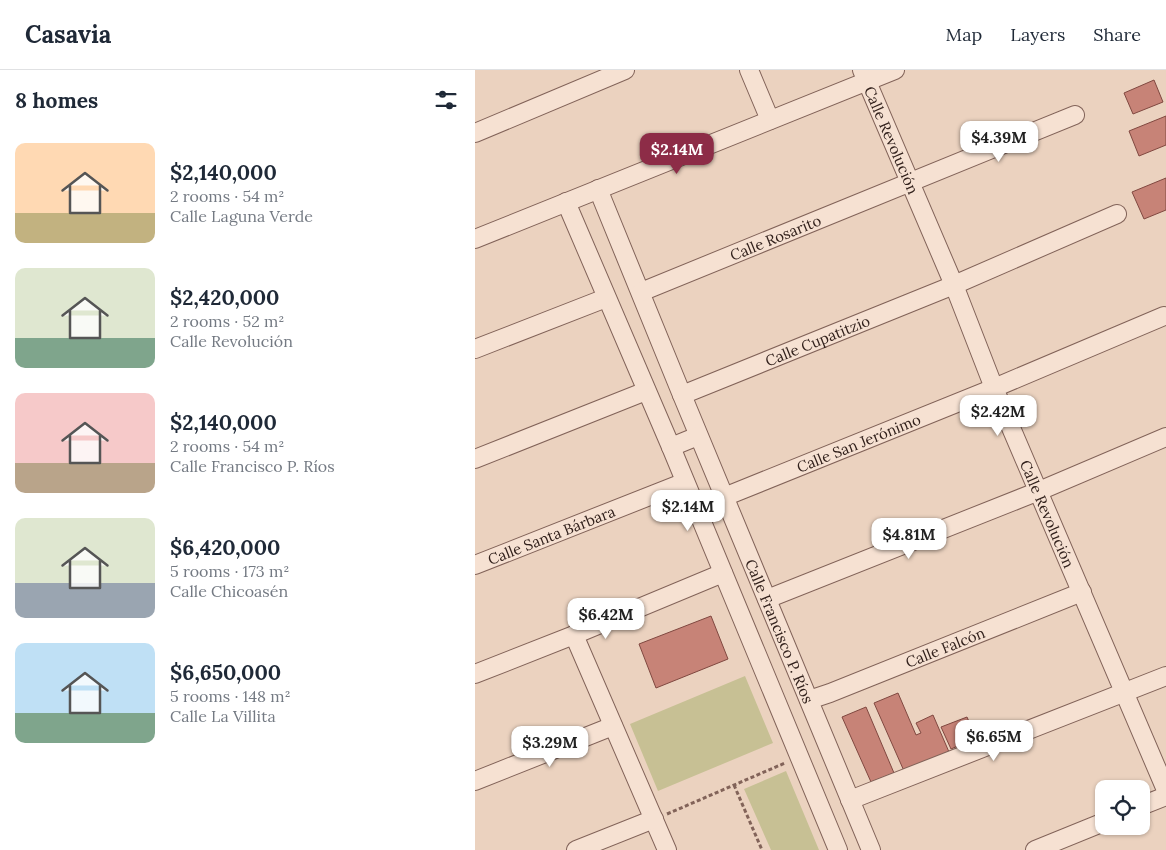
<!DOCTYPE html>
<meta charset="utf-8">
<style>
:root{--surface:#fff;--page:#f6f6f7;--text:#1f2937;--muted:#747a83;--line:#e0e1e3;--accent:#8d2c47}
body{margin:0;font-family:Lora,serif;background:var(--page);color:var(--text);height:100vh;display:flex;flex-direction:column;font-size:19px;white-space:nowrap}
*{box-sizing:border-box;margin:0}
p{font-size:16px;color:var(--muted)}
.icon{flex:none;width:28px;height:28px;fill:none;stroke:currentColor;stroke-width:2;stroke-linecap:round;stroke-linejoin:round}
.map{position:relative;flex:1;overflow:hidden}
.side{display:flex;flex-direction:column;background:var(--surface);width:475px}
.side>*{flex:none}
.buttons{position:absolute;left:620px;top:710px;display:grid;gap:10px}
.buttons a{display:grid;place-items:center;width:55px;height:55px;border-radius:10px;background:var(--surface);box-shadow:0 1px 4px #0004;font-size:25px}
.price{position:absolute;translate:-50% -42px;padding:0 11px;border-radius:10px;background:#fff;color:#222;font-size:16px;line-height:32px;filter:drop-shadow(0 1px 2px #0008)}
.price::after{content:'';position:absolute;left:50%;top:30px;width:15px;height:11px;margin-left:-8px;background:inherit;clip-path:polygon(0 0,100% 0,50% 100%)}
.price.on{background:var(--accent);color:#fff}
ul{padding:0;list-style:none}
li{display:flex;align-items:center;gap:15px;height:125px;padding:0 15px}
li span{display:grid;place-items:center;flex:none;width:140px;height:100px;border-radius:10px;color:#555}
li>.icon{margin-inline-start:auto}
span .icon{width:60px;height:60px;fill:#fffc;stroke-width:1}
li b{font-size:21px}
h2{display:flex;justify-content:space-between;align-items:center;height:60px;padding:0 15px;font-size:21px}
header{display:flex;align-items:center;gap:30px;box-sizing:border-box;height:70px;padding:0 25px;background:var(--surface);border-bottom:1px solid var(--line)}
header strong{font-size:24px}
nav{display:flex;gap:28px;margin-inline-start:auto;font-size:18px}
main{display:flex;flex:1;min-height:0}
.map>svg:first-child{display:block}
</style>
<header>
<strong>Casavia</strong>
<nav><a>Map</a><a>Layers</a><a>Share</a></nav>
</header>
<main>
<section class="side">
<h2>8 homes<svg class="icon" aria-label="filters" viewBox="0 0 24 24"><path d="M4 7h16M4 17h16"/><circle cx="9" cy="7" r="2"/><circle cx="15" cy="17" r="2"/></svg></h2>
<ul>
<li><span style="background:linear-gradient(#ffd9b3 70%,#c2b280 0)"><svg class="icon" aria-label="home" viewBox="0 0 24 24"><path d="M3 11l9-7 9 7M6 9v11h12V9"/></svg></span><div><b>$2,140,000</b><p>2 rooms · 54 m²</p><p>Calle Laguna Verde</p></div></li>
<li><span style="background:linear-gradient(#dfe7d0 70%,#7fa58c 0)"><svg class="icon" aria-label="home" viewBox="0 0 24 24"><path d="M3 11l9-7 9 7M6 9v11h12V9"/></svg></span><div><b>$2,420,000</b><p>2 rooms · 52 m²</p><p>Calle Revolución</p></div></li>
<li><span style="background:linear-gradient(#f6c9c9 70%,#b9a48a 0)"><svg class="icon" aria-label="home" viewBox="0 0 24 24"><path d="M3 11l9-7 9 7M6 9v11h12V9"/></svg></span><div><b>$2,140,000</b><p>2 rooms · 54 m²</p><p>Calle Francisco P. Ríos</p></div></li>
<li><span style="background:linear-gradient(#dfe7d0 65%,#9aa5b1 0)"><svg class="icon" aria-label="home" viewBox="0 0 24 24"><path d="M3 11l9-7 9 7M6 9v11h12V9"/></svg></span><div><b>$6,420,000</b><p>5 rooms · 173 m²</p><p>Calle Chicoasén</p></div></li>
<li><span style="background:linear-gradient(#bfe0f5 70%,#7fa58c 0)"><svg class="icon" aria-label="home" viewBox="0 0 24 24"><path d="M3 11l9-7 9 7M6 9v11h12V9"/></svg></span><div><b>$6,650,000</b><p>5 rooms · 148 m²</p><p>Calle La Villita</p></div></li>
</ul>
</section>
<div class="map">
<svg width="691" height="780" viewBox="0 0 691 780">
<rect width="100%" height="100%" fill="#ebd2bf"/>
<path fill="#c7c094" d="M 270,606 L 298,673 L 183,721 L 155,654 Z
M 311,701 L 344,780 L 296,780 L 269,719 Z"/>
<path fill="#c78377" stroke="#804840" d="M 679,10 L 688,32 L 658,44 L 649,23 Z
M 691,46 L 691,75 L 664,86 L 654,61 Z
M 691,108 L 691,140 L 669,149 L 657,122 Z
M 236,546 L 253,589 L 181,618 L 164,574 Z
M 423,623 L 441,665 L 446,663 L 441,653 L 458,645 L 474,682 L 429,701 L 399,633 Z
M 391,637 L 419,703 L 396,712 L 367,647 Z
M 492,647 L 501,668 L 476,679 L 466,657 Z"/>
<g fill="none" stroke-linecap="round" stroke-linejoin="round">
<g stroke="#826359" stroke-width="20">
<g id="minor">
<path d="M 274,0 L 295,50"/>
<path id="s1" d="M 387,0 L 479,215 L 519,318 L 691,720"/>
<path d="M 0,63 L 150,0"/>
<path id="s2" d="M 123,119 L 207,325 L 396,780"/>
<path d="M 91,132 L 196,377 L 363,780"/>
<path d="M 0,169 L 420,0"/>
<path id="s3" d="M 166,222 L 600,45"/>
<path d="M 0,279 L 131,228"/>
<path id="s4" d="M 207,325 L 479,215 L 642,144"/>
<path d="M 196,377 L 223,366"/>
<path d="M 0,389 L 171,321"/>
<path id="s5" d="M 249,427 L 519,318 L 689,246"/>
<path id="s6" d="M 0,495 L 210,412"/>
<path d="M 292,529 L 564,421 L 691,367"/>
<path d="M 99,565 L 192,780"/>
<path d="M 0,604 L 99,565 L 248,503"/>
<path id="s7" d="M 334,630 L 355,623 L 607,522"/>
<path d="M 0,711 L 138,656"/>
<path d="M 375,730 L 691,606"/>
<path d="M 666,736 L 691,726"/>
<path d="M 101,780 L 179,749"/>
<path d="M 560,780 L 629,752"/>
</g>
</g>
<path stroke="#826359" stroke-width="3" stroke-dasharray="4 2.5" stroke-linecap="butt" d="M 259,715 L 287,780
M 192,744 L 310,693"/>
<use href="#minor" stroke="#f6e1d2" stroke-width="18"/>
</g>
<g text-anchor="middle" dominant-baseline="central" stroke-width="4" stroke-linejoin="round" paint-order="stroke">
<g font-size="15" fill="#32211c" stroke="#f3dece">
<text stroke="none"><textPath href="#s1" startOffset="76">Calle Revolución</textPath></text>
<text stroke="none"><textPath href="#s3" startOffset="145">Calle Rosarito</textPath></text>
<text stroke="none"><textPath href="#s4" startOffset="146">Calle Cupatitzio</textPath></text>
<text stroke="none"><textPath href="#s5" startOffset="145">Calle San Jerónimo</textPath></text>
<text stroke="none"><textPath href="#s1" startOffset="481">Calle Revolución</textPath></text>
<text stroke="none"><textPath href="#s6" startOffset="82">Calle Santa Bárbara</textPath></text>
<text stroke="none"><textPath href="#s2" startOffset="478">Calle Francisco P. Ríos</textPath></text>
<text stroke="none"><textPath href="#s7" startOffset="146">Calle Falcón</textPath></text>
</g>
</g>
</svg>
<div class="buttons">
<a><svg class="icon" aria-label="locate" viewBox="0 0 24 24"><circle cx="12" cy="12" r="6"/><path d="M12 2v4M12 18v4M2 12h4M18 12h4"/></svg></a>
</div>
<b class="price" style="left:524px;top:93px">$4.39M</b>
<b class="price on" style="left:202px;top:105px">$2.14M</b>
<b class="price" style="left:523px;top:367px">$2.42M</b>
<b class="price" style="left:213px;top:462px">$2.14M</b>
<b class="price" style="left:434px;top:490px">$4.81M</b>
<b class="price" style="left:131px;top:570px">$6.42M</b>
<b class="price" style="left:519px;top:692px">$6.65M</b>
<b class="price" style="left:75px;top:698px">$3.29M</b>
</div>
</main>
